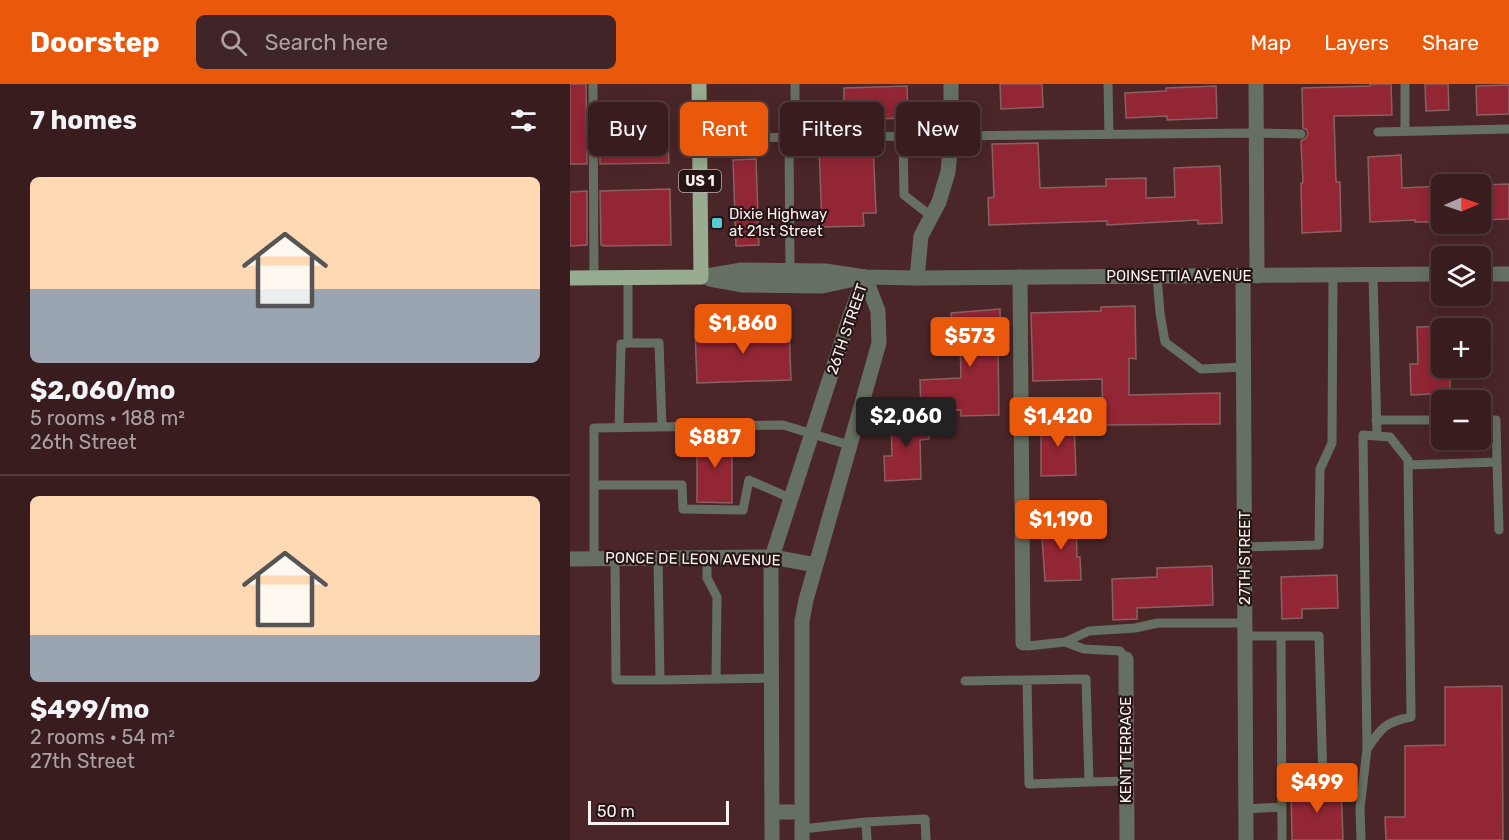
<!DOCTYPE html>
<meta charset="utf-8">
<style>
:root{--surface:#381c1e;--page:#3f2527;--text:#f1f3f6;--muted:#aba1a4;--line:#523a3c;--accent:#ea580c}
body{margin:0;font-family:Rubik,sans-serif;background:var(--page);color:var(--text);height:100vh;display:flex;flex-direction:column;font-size:22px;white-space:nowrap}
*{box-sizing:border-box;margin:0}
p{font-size:20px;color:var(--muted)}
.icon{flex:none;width:33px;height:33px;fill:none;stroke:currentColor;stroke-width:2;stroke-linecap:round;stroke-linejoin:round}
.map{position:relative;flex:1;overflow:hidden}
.panel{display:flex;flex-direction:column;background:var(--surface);width:570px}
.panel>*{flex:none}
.hud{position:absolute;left:18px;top:18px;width:570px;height:54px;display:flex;gap:12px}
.needle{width:39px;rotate:88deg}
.controls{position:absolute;left:861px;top:90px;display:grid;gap:12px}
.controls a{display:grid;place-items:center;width:60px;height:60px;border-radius:9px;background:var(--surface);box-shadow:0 3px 15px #0003,0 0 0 2px var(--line);font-size:30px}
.scale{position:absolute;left:18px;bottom:15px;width:141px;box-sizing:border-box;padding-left:6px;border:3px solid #fcf1f1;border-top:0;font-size:16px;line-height:21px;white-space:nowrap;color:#fcf1f1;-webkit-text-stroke:4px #261515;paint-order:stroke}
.price{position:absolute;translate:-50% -51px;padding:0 14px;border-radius:6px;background:var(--accent);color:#fff;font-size:20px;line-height:39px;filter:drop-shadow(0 2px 3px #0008)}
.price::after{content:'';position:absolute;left:50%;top:36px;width:18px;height:14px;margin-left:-9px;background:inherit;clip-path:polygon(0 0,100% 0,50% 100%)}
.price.active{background:#222;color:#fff}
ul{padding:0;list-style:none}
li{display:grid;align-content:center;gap:12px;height:318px;padding:0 30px}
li+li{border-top:2px solid var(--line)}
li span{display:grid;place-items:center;height:186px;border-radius:9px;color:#555}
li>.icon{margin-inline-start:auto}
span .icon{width:108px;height:108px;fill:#fffc;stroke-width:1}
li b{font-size:26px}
h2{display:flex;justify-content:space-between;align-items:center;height:72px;padding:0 30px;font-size:26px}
.chip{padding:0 21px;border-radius:9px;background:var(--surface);box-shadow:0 3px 15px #0003,0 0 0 2px var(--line);font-size:21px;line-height:54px}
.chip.active{background:var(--accent);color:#fff}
header{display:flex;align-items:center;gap:36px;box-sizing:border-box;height:84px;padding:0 30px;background:var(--accent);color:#fff}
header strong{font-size:28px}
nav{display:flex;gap:33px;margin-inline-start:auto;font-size:21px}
.search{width:420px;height:54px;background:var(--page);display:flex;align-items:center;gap:15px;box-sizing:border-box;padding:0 21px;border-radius:9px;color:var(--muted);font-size:22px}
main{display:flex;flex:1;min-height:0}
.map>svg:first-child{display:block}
</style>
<header>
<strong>Doorstep</strong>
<div class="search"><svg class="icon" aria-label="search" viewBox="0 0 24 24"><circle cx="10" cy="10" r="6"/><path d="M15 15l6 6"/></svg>Search here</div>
<nav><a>Map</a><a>Layers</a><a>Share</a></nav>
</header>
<main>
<section class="panel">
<h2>7 homes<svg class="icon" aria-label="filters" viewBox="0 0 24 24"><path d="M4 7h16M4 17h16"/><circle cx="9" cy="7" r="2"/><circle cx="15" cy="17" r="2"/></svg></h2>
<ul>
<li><span style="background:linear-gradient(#ffd9b3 60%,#9aa5b1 0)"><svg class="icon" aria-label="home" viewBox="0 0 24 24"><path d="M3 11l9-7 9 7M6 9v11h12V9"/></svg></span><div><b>$2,060/mo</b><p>5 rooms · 188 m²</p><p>26th Street</p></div></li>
<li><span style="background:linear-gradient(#ffd9b3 75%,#9aa5b1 0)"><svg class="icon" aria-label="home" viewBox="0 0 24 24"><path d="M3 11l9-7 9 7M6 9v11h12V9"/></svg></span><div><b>$499/mo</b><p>2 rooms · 54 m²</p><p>27th Street</p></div></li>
</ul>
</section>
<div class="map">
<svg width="939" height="756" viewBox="0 0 939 756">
<rect width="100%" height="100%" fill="#4b2628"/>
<path fill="#922635" stroke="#8a6061" stroke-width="1.5" d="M 0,0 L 16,0 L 17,80 L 0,80 Z
M 430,0 L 472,0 L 473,23 L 431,25 Z
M 800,0 L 821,0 L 822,31 L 764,32 L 766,98 L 770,98 L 771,147 L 732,149 L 731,99 L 733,99 L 731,57 L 736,54 L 738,50 L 737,46 L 733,44 L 732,4 L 800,2 Z
M 855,0 L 878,0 L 879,26 L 856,27 Z
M 939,1 L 939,30 L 907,31 L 906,2 Z
M 337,2 L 338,34 L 303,35 L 303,46 L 286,46 L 286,18 L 274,19 L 274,4 Z
M 646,2 L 647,34 L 597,36 L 597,32 L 556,34 L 555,9 L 596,7 L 596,4 Z
M 98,59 L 99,79 L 30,80 L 30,61 Z
M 287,59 L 303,59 L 306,129 L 293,129 L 294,142 L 252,143 L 249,62 L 287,61 Z
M 468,59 L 470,104 L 536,102 L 536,95 L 576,94 L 576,114 L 605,113 L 604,84 L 650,82 L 652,139 L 628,140 L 628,136 L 537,141 L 537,137 L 419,141 L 418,114 L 424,113 L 422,60 Z
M 831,71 L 832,104 L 872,102 L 870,138 L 845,138 L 845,136 L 800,138 L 798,73 Z
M 186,75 L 189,161 L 166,162 L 163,76 Z
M 939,100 L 939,135 L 910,136 L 910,101 Z
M 100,105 L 101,161 L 33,162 L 33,161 L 31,161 L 30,107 Z
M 17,107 L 17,161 L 0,162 L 0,108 Z
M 565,222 L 566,275 L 559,274 L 559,311 L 650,309 L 650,340 L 533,341 L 532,295 L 463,297 L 461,229 L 531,227 L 531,223 Z
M 430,225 L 431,261 L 428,261 L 429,331 L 391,332 L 391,326 L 351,327 L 350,296 L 391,294 L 390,257 L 383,257 L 381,229 Z
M 872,242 L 872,284 L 880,284 L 880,309 L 841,311 L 840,280 L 848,280 L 847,243 Z
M 219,243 L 221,296 L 127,299 L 125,246 Z
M 359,333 L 359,355 L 350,356 L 351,395 L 315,397 L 314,372 L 322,372 L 321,334 Z
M 504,335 L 506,391 L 471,392 L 471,336 Z
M 127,352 L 162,352 L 162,419 L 127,418 Z
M 506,437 L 507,473 L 510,473 L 511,496 L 475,497 L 471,438 Z
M 642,482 L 643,521 L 567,524 L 567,535 L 543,536 L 542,495 L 587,493 L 587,484 Z
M 767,491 L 768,524 L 732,525 L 732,534 L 712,535 L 711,493 Z
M 932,602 L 933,756 L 816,756 L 815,733 L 835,733 L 835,662 L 875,661 L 875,603 Z
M 771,699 L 773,756 L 722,756 L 721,707 L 753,706 L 757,704 L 760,700 Z"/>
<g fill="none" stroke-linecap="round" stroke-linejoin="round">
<path stroke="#667062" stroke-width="9" d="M 23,0 L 24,194
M 538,0 L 539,50
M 835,0 L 835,46
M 808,48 L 939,45
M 333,52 L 334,111 L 361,132
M 219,53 L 220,186
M 225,53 L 225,0
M 129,54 L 686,49 L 731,50
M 803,191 L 807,352
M 587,192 L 590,229 L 595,258 L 631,285 L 674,283
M 58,194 L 58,259 L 89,259 L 92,343
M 806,336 L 872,336
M 49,344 L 51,260 L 58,259
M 927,378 L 929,446
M 838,381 L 927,378 L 926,336 L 910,336
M 24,401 L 112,401 L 113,425 L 173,426 L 179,396 L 220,414
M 674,463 L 749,461 L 750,385 L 762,359 L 763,191
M 24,474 L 24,344 L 213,341 L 279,361
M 45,474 L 46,596 L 90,596
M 88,474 L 90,596 L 201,594
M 137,474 L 137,494 L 147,513 L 146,595
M 675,552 L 711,552
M 495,558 L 514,565 L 550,567 L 556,575
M 453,559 L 458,562 L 495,558 L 519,547 L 565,544 L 588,539 L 675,539
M 457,596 L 459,700 L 519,698
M 395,597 L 516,595 L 519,698 L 556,697
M 712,700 L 753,699 L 749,552 L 711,552 L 712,756
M 676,725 L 712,723
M 232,745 L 296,738
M 297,756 L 296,738 L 355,735 L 356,756
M 791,756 L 790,724 L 797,665 L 793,351 L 820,353 L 838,376 L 841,633 C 815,638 811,644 797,665"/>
<path stroke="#667062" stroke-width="15" d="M 686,0 L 687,192
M 673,192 L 676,756
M 450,193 L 453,559
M 347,194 L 351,152 L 369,118 L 378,88 L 381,57 L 381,0
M 0,475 L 202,473 L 246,481
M 556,575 L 557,756
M 202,728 L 232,728
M 202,756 L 201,483 L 202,473 L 280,232 L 295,193
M 232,756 L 232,537 L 236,516 L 309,259 L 308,227 L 295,193"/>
<path stroke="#667062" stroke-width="15" d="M 910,190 L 939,190
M 131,193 L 172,186 L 255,187 L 295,193 L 347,194 L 872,190
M 140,195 L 173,201 L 252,202 L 285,195"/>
<path stroke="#97ac90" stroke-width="15" d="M 0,194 L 131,193 L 129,0"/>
</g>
<rect fill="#52cdd0" stroke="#261515" stroke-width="2" x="141" y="133" width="12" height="12" rx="3"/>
<g text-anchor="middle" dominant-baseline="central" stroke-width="4.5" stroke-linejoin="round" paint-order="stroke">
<rect fill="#261515" stroke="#bcafaf" stroke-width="1.5" x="109" y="86" width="42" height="22" rx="4.5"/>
<g font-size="14" font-weight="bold" fill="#fcf1f1">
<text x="130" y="97">US 1</text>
</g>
<g font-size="15" fill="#fcf1f1" stroke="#261515" text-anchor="start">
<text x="159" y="130">Dixie Highway<tspan x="159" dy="17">at 21st Street</tspan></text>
</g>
<g font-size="15" fill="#fcf1f1" stroke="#261515">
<text x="609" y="192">POINSETTIA AVENUE</text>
<text transform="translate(277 245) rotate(-71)">26TH STREET</text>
<text transform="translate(675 474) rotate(-90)">27TH STREET</text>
<text transform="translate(123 475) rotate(1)">PONCE DE LEON AVENUE</text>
<text transform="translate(556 666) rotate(-90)">KENT TERRACE</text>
</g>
</g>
</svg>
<div class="controls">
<a><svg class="needle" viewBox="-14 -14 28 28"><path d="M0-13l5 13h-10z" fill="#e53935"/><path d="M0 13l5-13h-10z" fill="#aba1a4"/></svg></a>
<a><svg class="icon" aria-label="layers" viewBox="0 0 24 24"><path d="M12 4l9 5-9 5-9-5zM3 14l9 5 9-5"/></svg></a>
<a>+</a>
<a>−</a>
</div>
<div class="scale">50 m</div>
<b class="price" style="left:173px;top:271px">$1,860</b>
<b class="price" style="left:400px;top:284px">$573</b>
<b class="price active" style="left:336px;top:364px">$2,060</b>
<b class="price" style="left:488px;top:364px">$1,420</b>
<b class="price" style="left:145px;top:385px">$887</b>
<b class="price" style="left:491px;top:467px">$1,190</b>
<b class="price" style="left:747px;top:730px">$499</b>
<div class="hud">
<a class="chip">Buy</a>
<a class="chip active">Rent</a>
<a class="chip">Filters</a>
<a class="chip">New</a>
</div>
</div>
</main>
